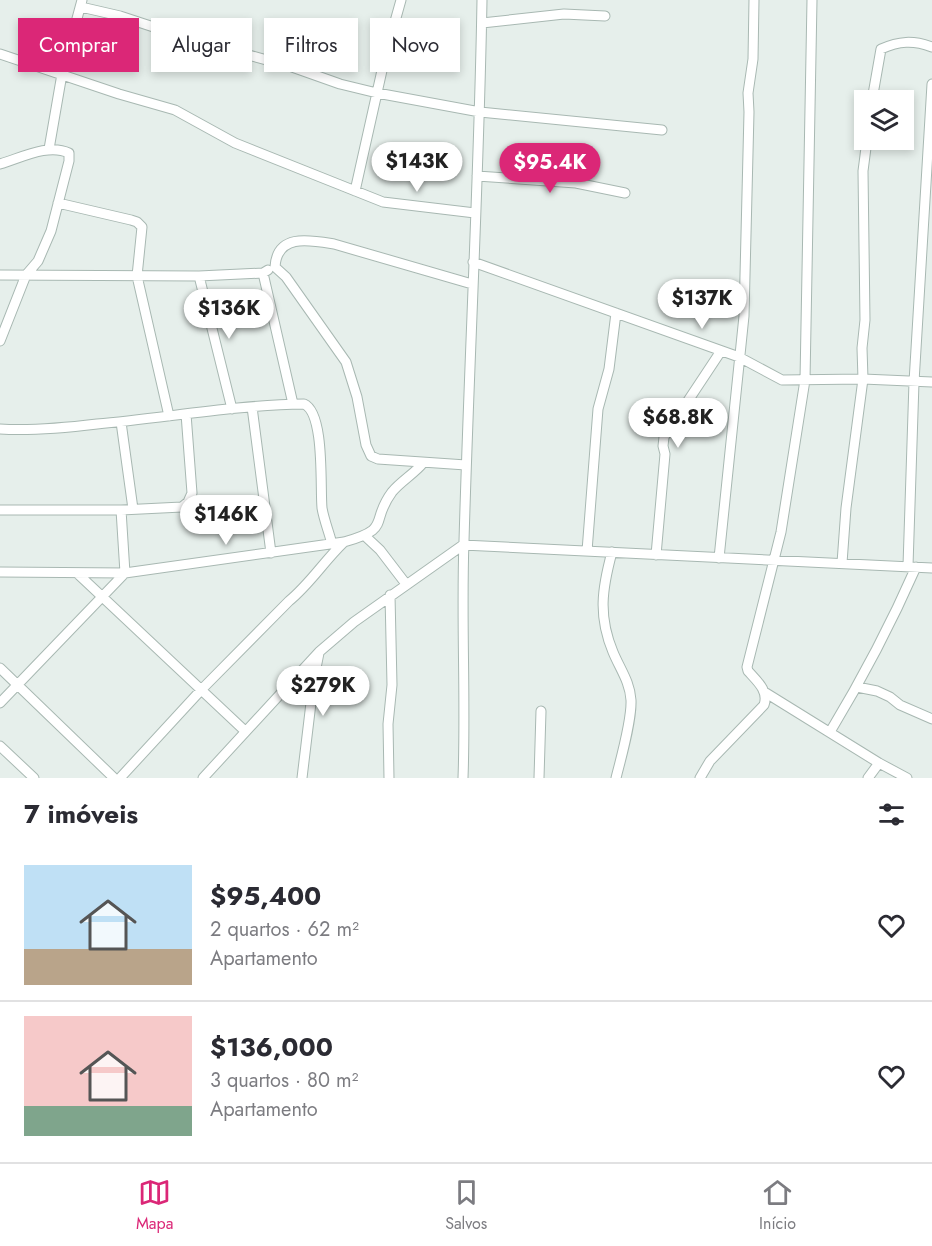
<!DOCTYPE html>
<html lang="pt">
<meta charset="utf-8">
<style>
:root{--surface:#fff;--page:#f7f7f7;--text:#2b2b33;--muted:#7c7c81;--line:#e1e1e2;--accent:#db2777}
body{margin:0;font-family:Jost,sans-serif;background:var(--page);color:var(--text);height:100vh;display:flex;flex-direction:column;font-size:22px;white-space:nowrap}
*{box-sizing:border-box;margin:0}
p{font-size:20px;color:var(--muted)}
.icon{flex:none;width:33px;height:33px;fill:none;stroke:currentColor;stroke-width:2;stroke-linecap:round;stroke-linejoin:round}
.map{position:relative;height:778px;overflow:hidden}
.drawer{display:flex;flex-direction:column;background:var(--surface);flex:1}
.drawer>*{flex:none}
.guide{position:absolute;left:18px;top:18px;width:600px;height:54px;display:flex;gap:12px}
.tools{position:absolute;left:854px;top:90px;display:grid;gap:12px}
.tools a{display:grid;place-items:center;width:60px;height:60px;border-radius:0px;background:var(--surface);box-shadow:0 3px 9px #0003;font-size:30px}
.price{position:absolute;translate:-50% -51px;padding:0 14px;border-radius:21px;background:#fff;color:#222;font-size:20px;line-height:39px;filter:drop-shadow(0 2px 3px #0008)}
.price::after{content:'';position:absolute;left:50%;top:36px;width:18px;height:14px;margin-left:-9px;background:inherit;clip-path:polygon(0 0,100% 0,50% 100%)}
.price.active{background:var(--accent);color:#fff}
ul{padding:0;list-style:none}
li{display:flex;align-items:center;gap:18px;height:150px;padding:0 24px}
li+li{border-top:2px solid var(--line)}
li span{display:grid;place-items:center;flex:none;width:168px;height:120px;border-radius:0px;color:#555}
li>.icon{margin-inline-start:auto}
span .icon{width:72px;height:72px;fill:#fffc;stroke-width:1}
li b{font-size:26px}
h2{display:flex;justify-content:space-between;align-items:center;height:72px;padding:0 24px;font-size:26px}
.pill{padding:0 21px;border-radius:0px;background:var(--surface);box-shadow:0 3px 9px #0003;font-size:21px;line-height:54px}
.pill.active{background:var(--accent);color:#fff}
.tabs{display:flex;justify-content:space-around;align-items:center;height:84px;border-top:2px solid var(--line);background:var(--surface);font-size:16px;color:var(--muted)}
.tabs a{display:grid;justify-items:center;gap:3px}
.tabs .active{color:var(--accent)}
.map>svg:first-child{display:block}
</style>
<div class="map">
<svg width="932" height="778" viewBox="0 0 932 778">
<rect width="100%" height="100%" fill="#e6efeb"/>
<g fill="none" stroke-linecap="round" stroke-linejoin="round">
<g stroke="#a8b8b2" stroke-width="11">
<path id="minor" d="M 81,7 L 120,16 L 187,38 L 292,67 L 340,84 L 377,93 L 480,112 L 662,130
M 482,23 L 564,14 L 605,16
M 0,54 L 119,94 L 175,110 L 235,143 L 383,202 L 475,213
M 872,100 L 881,49 C 899,41 913,40 932,47
M 49,149 L 62,74 L 82,0
M 0,164 C 21,158 48,143 69,153 L 69,161 L 51,231 L 38,261 L 26,275 L 0,341
M 477,176 L 576,183 L 625,193
M 355,191 L 385,57 L 401,0
M 58,203 L 131,220 L 137,222 L 142,227 L 137,276 L 169,416
M 473,262 L 739,357 L 782,380 L 863,379 L 932,382
M 275,267 L 286,277 L 346,362 L 357,397 L 366,445 L 371,456 L 378,459 L 466,465
M 275,267 C 277,233 310,240 334,244 L 472,284
M 268,270 L 263,273 L 293,404
M 0,275 L 199,276 L 263,273
M 199,276 L 232,409
M 252,407 L 271,553
M 121,422 L 133,509
M 0,429 C 33,431 64,428 97,424 C 165,418 235,405 304,404 C 325,413 320,487 322,508 C 324,520 329,532 332,544
M 0,510 L 121,510 L 182,507 L 188,502 L 192,493 L 186,414
M 365,536 L 380,550 L 406,584
M 587,551 L 598,409 L 609,369 L 616,313
M 612,552 C 602,589 598,616 613,652 C 620,669 630,682 631,700 C 632,720 621,758 616,778
M 656,555 L 665,454 L 663,446 L 664,437 L 721,351
M 719,558 L 744,316 L 749,112 L 748,93 L 753,59 L 754,0
M 842,563 L 846,508 L 863,379 L 862,348 L 865,320 L 863,171 L 867,140
M 908,566 L 914,382 L 932,84
M 0,572 L 125,573 L 344,542 C 393,528 369,523 392,492 C 401,481 414,474 423,463
M 78,574 L 245,731
M 0,668 L 114,778
M 857,687 L 877,691 L 890,697 L 900,705 L 932,719
M 766,693 L 879,763 L 907,778
M 0,703 L 125,573 L 121,510
M 830,732 C 862,679 891,624 916,567
M 0,746 L 34,778
M 120,778 L 202,689 L 289,601 C 310,584 324,561 344,542
M 203,778 L 319,652 L 354,622 L 463,545 L 932,568
M 302,778 L 314,678 L 319,653
M 389,778 L 388,724 L 392,685 L 390,595
M 463,778 C 466,699 461,620 464,541 C 469,361 479,180 482,0
M 539,778 L 541,711
M 700,778 L 710,761 L 764,705 C 769,691 757,681 748,671 L 747,667 L 781,532 L 805,380 L 812,0
M 868,778 L 879,763"/>
</g>
<use href="#minor" stroke="#fff" stroke-width="9"/>
</g>
</svg>
<div class="tools">
<a><svg class="icon" aria-label="layers" viewBox="0 0 24 24"><path d="M12 4l9 5-9 5-9-5zM3 14l9 5 9-5"/></svg></a>
</div>
<b class="price" style="left:417px;top:193px">$143K</b>
<b class="price active" style="left:550px;top:194px">$95.4K</b>
<b class="price" style="left:702px;top:330px">$137K</b>
<b class="price" style="left:229px;top:340px">$136K</b>
<b class="price" style="left:678px;top:449px">$68.8K</b>
<b class="price" style="left:226px;top:546px">$146K</b>
<b class="price" style="left:323px;top:717px">$279K</b>
<div class="guide">
<a class="pill active">Comprar</a>
<a class="pill">Alugar</a>
<a class="pill">Filtros</a>
<a class="pill">Novo</a>
</div>
</div>
<section class="drawer">
<h2>7 imóveis<svg class="icon" aria-label="filters" viewBox="0 0 24 24"><path d="M4 7h16M4 17h16"/><circle cx="9" cy="7" r="2"/><circle cx="15" cy="17" r="2"/></svg></h2>
<ul>
<li><span style="background:linear-gradient(#bfe0f5 70%,#b9a48a 0)"><svg class="icon" aria-label="home" viewBox="0 0 24 24"><path d="M3 11l9-7 9 7M6 9v11h12V9"/></svg></span><div><b>$95,400</b><p>2 quartos · 62 m²</p><p>Apartamento</p></div><svg class="icon" aria-label="heart" viewBox="0 0 24 24"><path d="M12 20l-8-8c-3-5 5-10 8-4 3-6 11-1 8 4z"/></svg></li>
<li><span style="background:linear-gradient(#f6c9c9 75%,#7fa58c 0)"><svg class="icon" aria-label="home" viewBox="0 0 24 24"><path d="M3 11l9-7 9 7M6 9v11h12V9"/></svg></span><div><b>$136,000</b><p>3 quartos · 80 m²</p><p>Apartamento</p></div><svg class="icon" aria-label="heart" viewBox="0 0 24 24"><path d="M12 20l-8-8c-3-5 5-10 8-4 3-6 11-1 8 4z"/></svg></li>
</ul>
</section>
<nav class="tabs">
<a class="active"><svg class="icon" aria-label="map" viewBox="0 0 24 24"><path d="M3 6l6-2 6 2 6-2v14l-6 2-6-2-6 2zM9 4v14M15 6v14"/></svg>Mapa</a>
<a><svg class="icon" aria-label="saved" viewBox="0 0 24 24"><path d="M7 4h10v16l-5-4-5 4z"/></svg>Salvos</a>
<a><svg class="icon" aria-label="home" viewBox="0 0 24 24"><path d="M3 11l9-7 9 7M6 9v11h12V9"/></svg>Início</a>
</nav>
